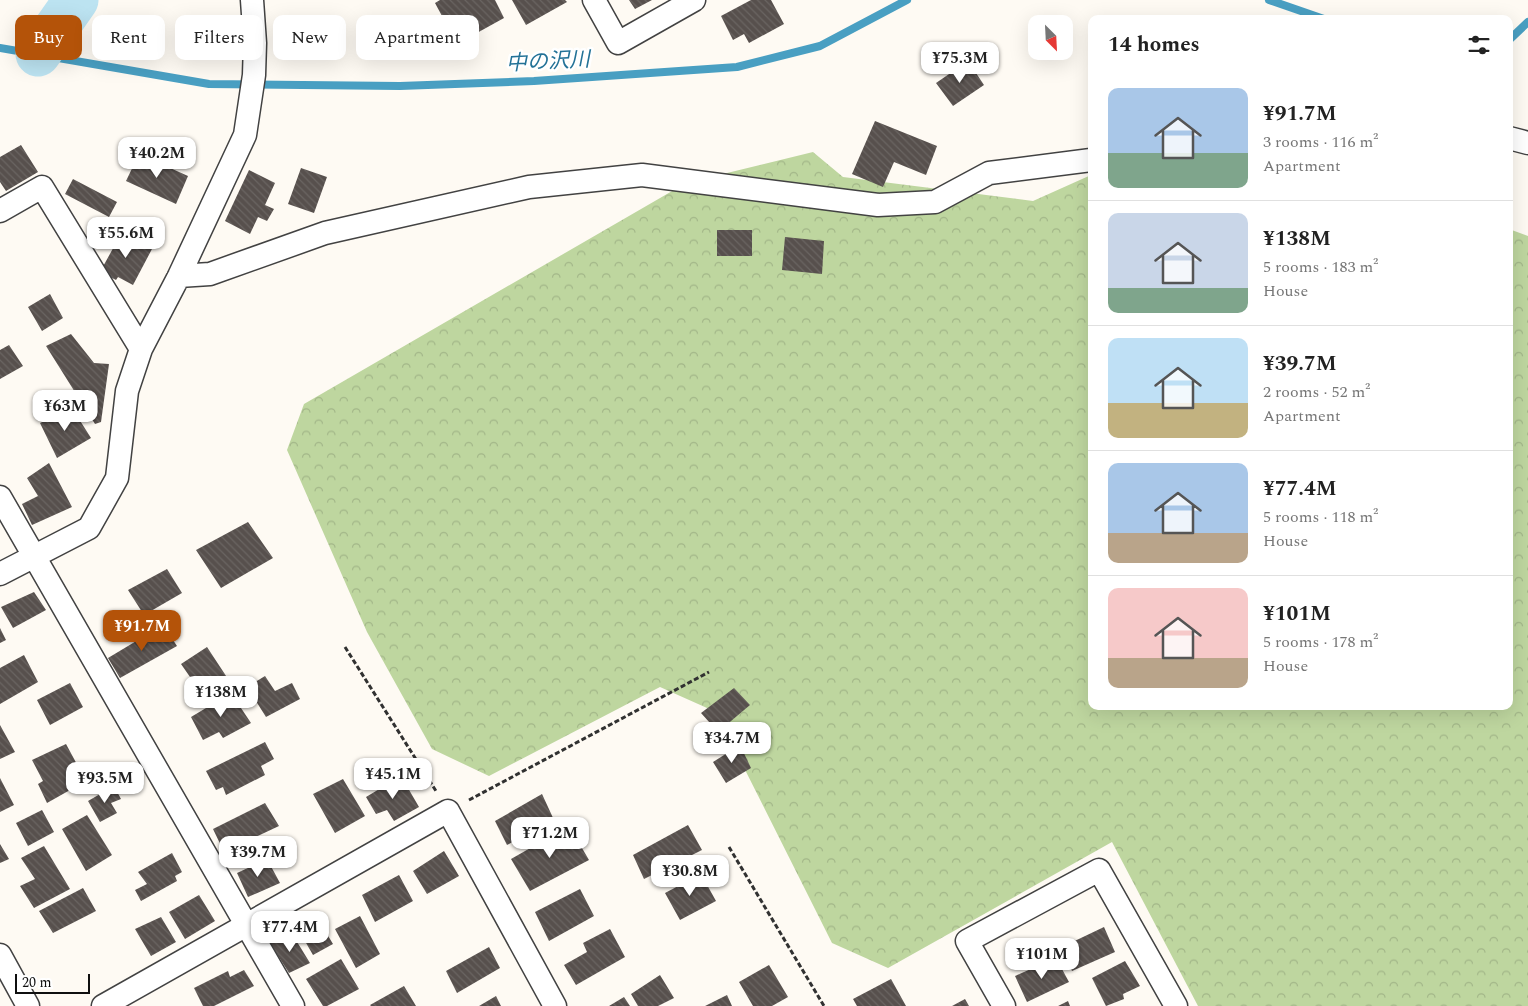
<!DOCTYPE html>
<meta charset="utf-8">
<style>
:root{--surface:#fff;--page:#f6f6f6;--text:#222;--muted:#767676;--line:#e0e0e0;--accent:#b45309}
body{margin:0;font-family:Spectral,"Noto Sans JP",serif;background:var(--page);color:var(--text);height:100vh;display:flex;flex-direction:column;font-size:19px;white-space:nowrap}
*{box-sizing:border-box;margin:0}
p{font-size:16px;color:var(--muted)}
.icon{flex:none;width:28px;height:28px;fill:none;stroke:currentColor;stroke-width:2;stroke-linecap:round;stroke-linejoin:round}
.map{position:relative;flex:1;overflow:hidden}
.sheet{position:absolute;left:1088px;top:15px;width:425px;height:695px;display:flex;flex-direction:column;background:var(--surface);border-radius:10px;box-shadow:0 5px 20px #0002}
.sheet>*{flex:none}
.banner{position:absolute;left:15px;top:15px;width:475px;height:45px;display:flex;gap:10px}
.needle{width:32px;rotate:156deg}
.fabs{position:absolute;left:1028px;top:15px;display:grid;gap:10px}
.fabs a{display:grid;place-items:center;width:45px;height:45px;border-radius:10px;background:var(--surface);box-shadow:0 5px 20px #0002;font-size:25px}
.scale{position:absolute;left:15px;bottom:12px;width:75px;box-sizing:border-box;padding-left:5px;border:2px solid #0f0f0f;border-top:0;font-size:14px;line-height:18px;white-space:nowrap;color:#0f0f0f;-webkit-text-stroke:4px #fff;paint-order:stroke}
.price{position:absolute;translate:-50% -42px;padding:0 11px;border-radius:10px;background:#fff;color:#222;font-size:16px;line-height:32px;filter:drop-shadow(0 1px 2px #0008)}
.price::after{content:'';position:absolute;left:50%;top:30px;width:15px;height:11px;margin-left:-8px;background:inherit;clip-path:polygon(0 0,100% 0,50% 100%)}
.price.selected{background:var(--accent);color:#fff}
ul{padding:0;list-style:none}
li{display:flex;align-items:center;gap:15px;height:125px;padding:0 20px}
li+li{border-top:1px solid var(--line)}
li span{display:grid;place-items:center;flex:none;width:140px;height:100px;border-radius:10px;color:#555}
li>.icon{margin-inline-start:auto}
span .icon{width:60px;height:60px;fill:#fffc;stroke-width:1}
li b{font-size:21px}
h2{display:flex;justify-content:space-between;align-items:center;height:60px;padding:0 20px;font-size:21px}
.tag{padding:0 18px;border-radius:10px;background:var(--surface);box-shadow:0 5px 20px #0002;font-size:18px;line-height:45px}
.tag.selected{background:var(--accent);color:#fff}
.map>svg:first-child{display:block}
</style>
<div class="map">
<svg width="1528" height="1006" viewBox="0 0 1528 1006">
<defs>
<pattern id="forest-crowns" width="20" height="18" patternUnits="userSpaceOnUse" patternTransform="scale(1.25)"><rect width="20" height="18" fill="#bed69f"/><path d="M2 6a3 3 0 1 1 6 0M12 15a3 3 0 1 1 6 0" fill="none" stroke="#a2b688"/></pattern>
<pattern id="building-back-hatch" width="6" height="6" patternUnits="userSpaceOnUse" patternTransform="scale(1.25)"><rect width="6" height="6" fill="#57504d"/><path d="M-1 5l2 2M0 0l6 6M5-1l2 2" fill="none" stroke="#6a6562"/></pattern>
</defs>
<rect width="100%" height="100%" fill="#fefaf3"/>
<path fill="url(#forest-crowns)" d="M 813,152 L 843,177 L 1033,201 L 1091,175 L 1091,706 L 1509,706 L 1509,229 L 1528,236 L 1528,1006 L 1198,1006 L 1112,842 L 888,968 L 832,943 L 716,712 L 660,687 L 489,776 L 432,749 L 367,632 L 287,450 L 304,404 L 686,183 Z"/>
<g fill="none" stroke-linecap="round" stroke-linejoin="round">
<path stroke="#499fc2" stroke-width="8" d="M 1269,0 L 1324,19
M 1509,40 L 1528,22
M 0,48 L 209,84 L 400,86 L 534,81 L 737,67 L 820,46 L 907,0"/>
<path stroke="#bce3f1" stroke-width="45" d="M 38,54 L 76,0"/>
</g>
<path fill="url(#building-back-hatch)" d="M 440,0 L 495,0 L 504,18 L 457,44 L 435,3 Z
M 512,0 L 565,0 L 567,2 L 526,25 Z
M 629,0 L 652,0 L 635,9 Z
M 751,0 L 771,0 L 784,24 L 749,43 L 744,34 L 733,40 L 721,16 Z
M 968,61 L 984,85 L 953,106 L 936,83 Z
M 875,121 L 937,146 L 926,175 L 894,162 L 883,187 L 852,174 Z
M 21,145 L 38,172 L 6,191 L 0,182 L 0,157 Z
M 139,154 L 188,176 L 176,204 L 126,181 Z
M 301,168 L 327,177 L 314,213 L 288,204 Z
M 249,170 L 275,183 L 265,205 L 274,209 L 267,221 L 258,217 L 250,234 L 225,221 Z
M 73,179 L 117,202 L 109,217 L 65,194 Z
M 717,230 L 752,230 L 752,256 L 717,256 Z
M 122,232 L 152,249 L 133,285 L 118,277 L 116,280 L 100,272 Z
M 785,237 L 824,241 L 822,274 L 782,270 Z
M 50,294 L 63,318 L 42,331 L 28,307 Z
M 71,334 L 94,363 L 109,364 L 101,422 L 95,424 L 46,346 Z
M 9,345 L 23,366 L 0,379 L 0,350 Z
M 72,408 L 91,438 L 57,458 L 40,423 Z
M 49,463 L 72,507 L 32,525 L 22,504 L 38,496 L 27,478 Z
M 248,522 L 273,558 L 221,588 L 196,550 Z
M 167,569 L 182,593 L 144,615 L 128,590 Z
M 34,592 L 46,610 L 13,628 L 1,607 Z
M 163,625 L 177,646 L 120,678 L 108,658 Z
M 0,628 L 6,640 L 0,643 Z
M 207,647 L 232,685 L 206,700 L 181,664 Z
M 24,655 L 38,682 L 0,704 L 0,668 Z
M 265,676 L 275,691 L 292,683 L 300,699 L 266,717 L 247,687 Z
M 70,683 L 83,707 L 50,725 L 37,700 Z
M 734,688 L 750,705 L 718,732 L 701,713 Z
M 231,693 L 251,723 L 223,738 L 219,732 L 203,740 L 191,717 Z
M 0,725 L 15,752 L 0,759 Z
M 265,742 L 274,759 L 261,766 L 265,775 L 226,795 L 223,787 L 216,790 L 206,771 Z
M 66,744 L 86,781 L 47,803 L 38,784 L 43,781 L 32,760 Z
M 740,745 L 751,768 L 726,783 L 713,762 Z
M 401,776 L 419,807 L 394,821 L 387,810 L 376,814 L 366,797 Z
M 0,778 L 14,805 L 0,812 Z
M 343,779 L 365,816 L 335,833 L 313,794 Z
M 114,786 L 121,799 L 111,803 L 117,813 L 100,822 L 88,801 Z
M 542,794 L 554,820 L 507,845 L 495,821 Z
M 265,803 L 279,826 L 224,852 L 213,829 Z
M 42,810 L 54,832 L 28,846 L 16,823 Z
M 87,815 L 112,855 L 86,871 L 62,829 Z
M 688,825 L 702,850 L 644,879 L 633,855 Z
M 569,826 L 589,860 L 530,891 L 511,859 Z
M 0,844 L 9,859 L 0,863 Z
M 44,846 L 70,889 L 34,908 L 20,886 L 35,879 L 21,858 Z
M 444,851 L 459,876 L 427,894 L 413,871 Z
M 172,853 L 182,872 L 175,876 L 177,881 L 141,901 L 135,890 L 147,884 L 138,872 Z
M 267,859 L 280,883 L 248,897 L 237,873 Z
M 701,874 L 716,901 L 680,920 L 665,893 Z
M 399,875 L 413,901 L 375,922 L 362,895 Z
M 83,888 L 96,911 L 53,933 L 39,911 Z
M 580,889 L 594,916 L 549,941 L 535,912 Z
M 199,895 L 215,921 L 185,939 L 169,912 Z
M 360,916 L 380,954 L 356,968 L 335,929 Z
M 161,917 L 176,942 L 151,956 L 135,929 Z
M 318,919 L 333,944 L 313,955 L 298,929 Z
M 1104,927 L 1115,952 L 1072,971 L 1062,947 Z
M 610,929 L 625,957 L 576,985 L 564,965 L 587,952 L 583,943 Z
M 291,932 L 310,963 L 289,973 L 270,943 Z
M 489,947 L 500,968 L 457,993 L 446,971 Z
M 1056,958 L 1069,982 L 1027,1002 L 1015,976 Z
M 341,959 L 359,989 L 327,1006 L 323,1006 L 306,979 Z
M 1125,961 L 1140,986 L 1123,994 L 1124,999 L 1106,1006 L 1092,978 Z
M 769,965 L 788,997 L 772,1006 L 753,1006 L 739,982 Z
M 244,970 L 254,986 L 214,1006 L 203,1006 L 194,988 L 228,971 L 230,977 Z
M 660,975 L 674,998 L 658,1006 L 638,1006 L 631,994 Z
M 891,979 L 906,1006 L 857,1006 L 853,999 Z
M 404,986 L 416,1006 L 371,1006 L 370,1005 Z
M 727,995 L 732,1006 L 705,1006 Z
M 496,996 L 501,1006 L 479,1006 Z
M 624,997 L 630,1006 L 609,1006 Z
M 965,999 L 969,1006 L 952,1006 Z
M 1068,1001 L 1070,1006 L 1058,1006 Z"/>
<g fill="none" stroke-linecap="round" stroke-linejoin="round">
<g stroke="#424242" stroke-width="25">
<path id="minor" d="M 594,0 L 618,43 L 694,0
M 1509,138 L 1528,143
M 0,211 L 42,187 L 141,349
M 179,276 L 210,274 L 325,233 L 529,187 L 642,175 L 878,205 L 935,202 L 989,173 L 1091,160
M 0,497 L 293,1006
M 0,574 L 89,528 L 117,478 L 127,391 L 141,349 L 179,276 L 245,135 L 254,75 L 255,43 L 252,0
M 0,955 L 28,1006
M 103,1006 L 448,811 L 555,1006
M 1004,1006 L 967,941 L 1099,870 L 1176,1006"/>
</g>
<path stroke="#313131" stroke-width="3" stroke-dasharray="5 2.5" stroke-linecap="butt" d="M 345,647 L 436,791
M 469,800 L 709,672
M 729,847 L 824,1006"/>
<use href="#minor" stroke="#fff" stroke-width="22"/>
</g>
<g text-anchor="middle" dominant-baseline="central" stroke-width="5" stroke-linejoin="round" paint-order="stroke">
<g font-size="21" font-style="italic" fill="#237297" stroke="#fff">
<text transform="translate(548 62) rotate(-3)">中の沢川</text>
</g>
</g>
</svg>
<div class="fabs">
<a><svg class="needle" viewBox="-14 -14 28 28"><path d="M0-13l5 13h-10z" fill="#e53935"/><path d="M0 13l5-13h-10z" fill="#767676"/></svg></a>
</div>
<div class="scale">20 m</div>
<b class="price" style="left:960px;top:84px">¥75.3M</b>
<b class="price" style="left:157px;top:179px">¥40.2M</b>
<b class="price" style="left:126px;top:259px">¥55.6M</b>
<b class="price" style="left:65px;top:432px">¥63M</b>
<b class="price selected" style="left:142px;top:652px">¥91.7M</b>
<b class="price" style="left:221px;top:718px">¥138M</b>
<b class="price" style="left:732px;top:764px">¥34.7M</b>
<b class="price" style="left:393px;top:800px">¥45.1M</b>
<b class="price" style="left:105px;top:804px">¥93.5M</b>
<b class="price" style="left:550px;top:859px">¥71.2M</b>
<b class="price" style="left:258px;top:878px">¥39.7M</b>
<b class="price" style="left:690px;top:897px">¥30.8M</b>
<b class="price" style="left:290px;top:953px">¥77.4M</b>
<b class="price" style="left:1042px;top:980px">¥101M</b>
<div class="banner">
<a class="tag selected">Buy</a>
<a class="tag">Rent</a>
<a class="tag">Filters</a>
<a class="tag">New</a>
<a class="tag">Apartment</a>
</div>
<section class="sheet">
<h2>14 homes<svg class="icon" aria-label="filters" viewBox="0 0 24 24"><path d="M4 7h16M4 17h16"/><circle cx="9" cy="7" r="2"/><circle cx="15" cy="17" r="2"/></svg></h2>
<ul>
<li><span style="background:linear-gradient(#a9c7e8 65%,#7fa58c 0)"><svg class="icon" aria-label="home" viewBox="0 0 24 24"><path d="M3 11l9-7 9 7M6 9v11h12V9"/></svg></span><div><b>¥91.7M</b><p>3 rooms · 116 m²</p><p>Apartment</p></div></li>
<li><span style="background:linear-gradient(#c9d6e8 75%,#7fa58c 0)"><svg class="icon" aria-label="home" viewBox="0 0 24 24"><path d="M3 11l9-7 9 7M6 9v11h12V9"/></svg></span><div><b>¥138M</b><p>5 rooms · 183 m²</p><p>House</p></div></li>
<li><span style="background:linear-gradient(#bfe0f5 65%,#c2b280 0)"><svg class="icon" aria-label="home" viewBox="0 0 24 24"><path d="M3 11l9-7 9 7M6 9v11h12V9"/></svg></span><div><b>¥39.7M</b><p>2 rooms · 52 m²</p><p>Apartment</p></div></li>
<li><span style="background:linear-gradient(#a9c7e8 70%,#b9a48a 0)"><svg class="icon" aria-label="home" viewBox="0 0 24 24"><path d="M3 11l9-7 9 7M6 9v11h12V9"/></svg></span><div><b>¥77.4M</b><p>5 rooms · 118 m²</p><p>House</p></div></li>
<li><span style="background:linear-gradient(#f6c9c9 70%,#b9a48a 0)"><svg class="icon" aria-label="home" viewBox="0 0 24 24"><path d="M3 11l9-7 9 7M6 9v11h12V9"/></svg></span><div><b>¥101M</b><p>5 rooms · 178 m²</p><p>House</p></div></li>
</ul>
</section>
</div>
